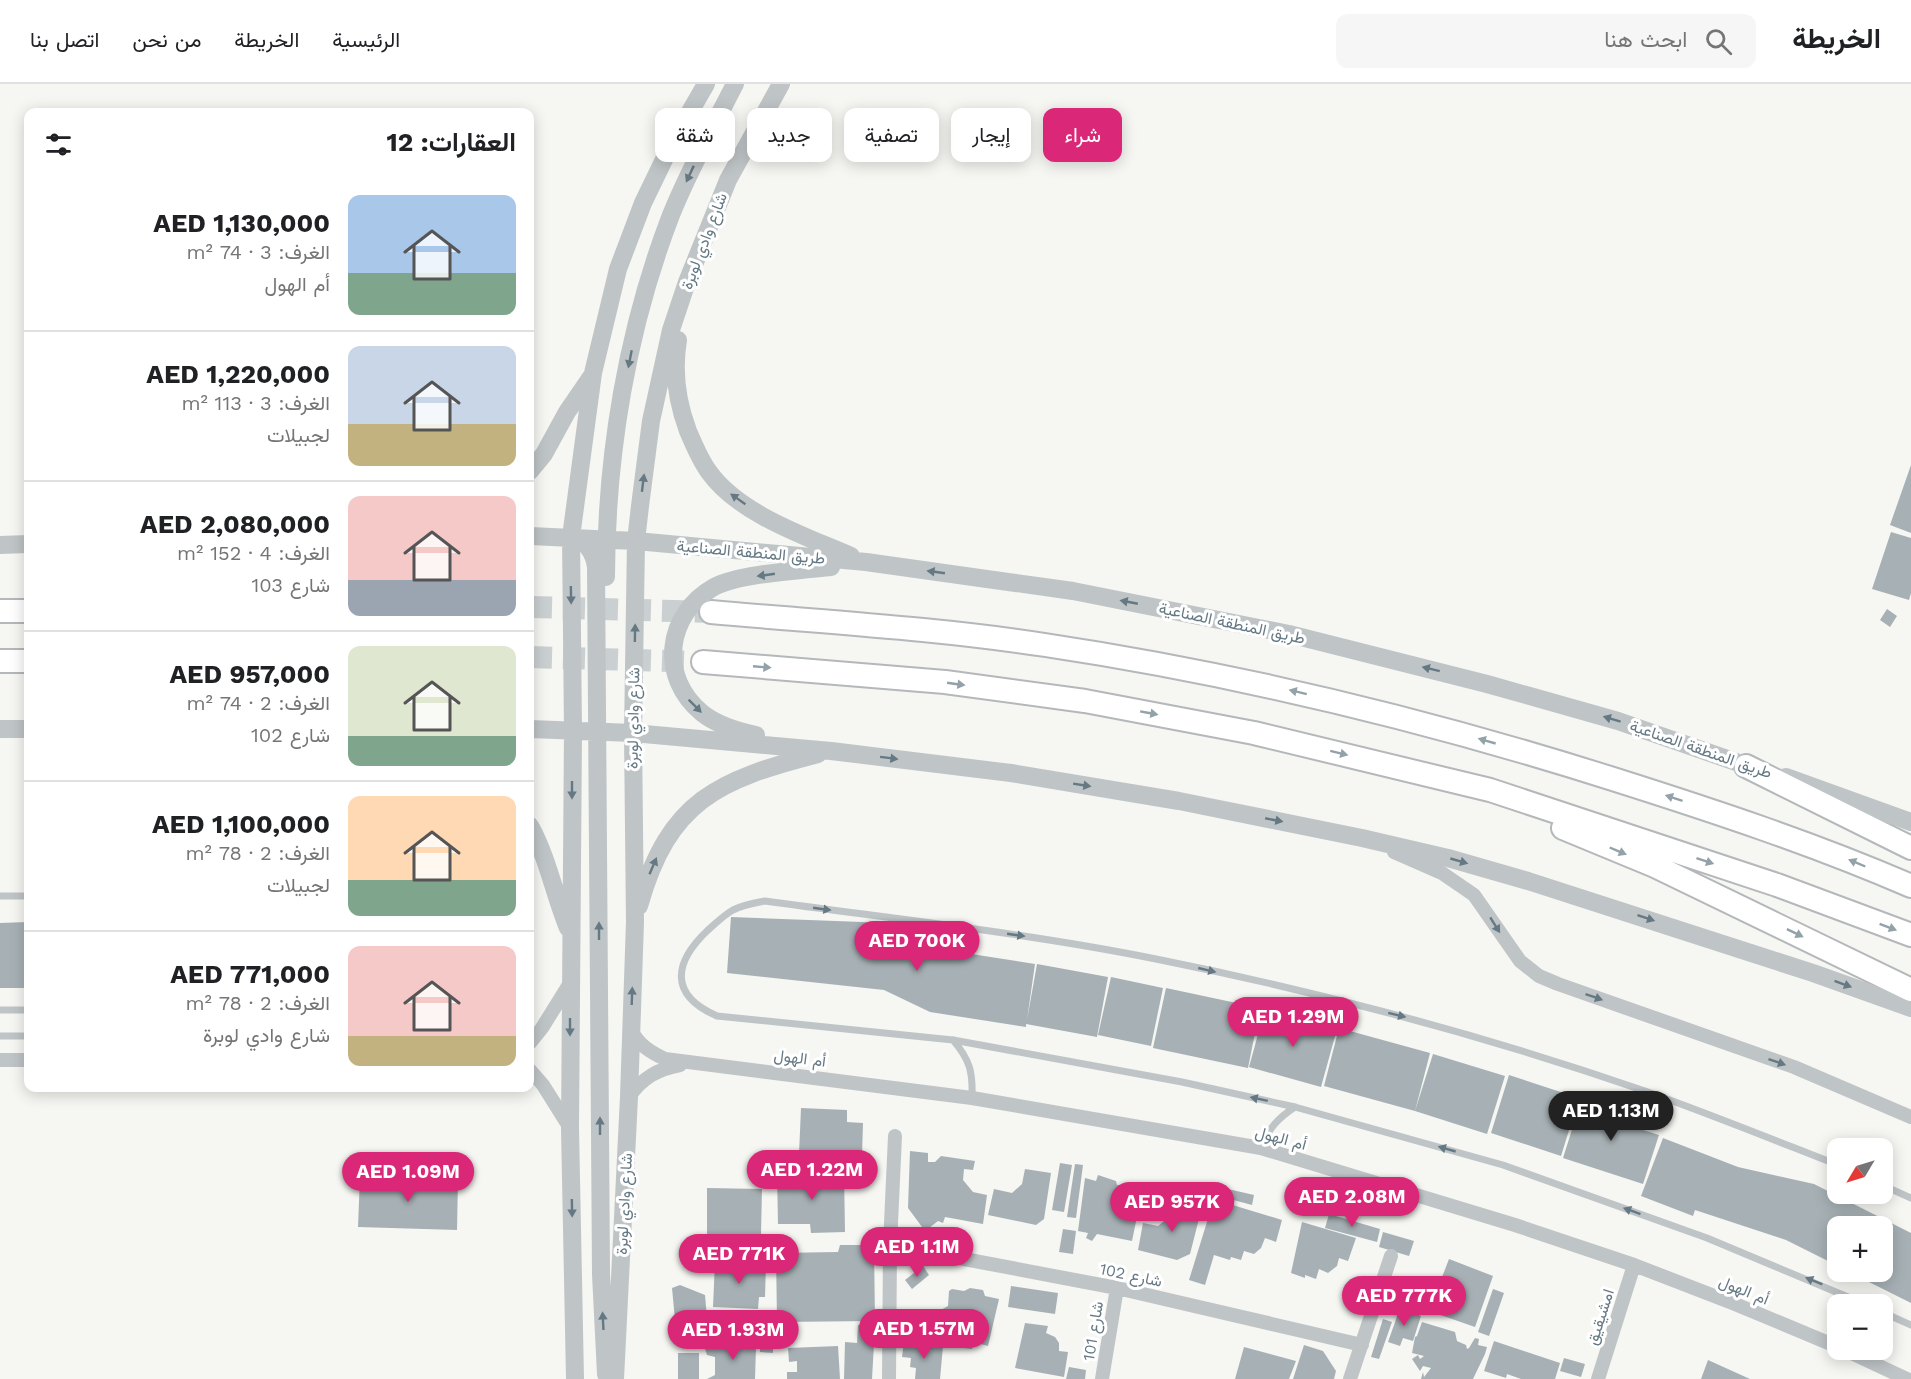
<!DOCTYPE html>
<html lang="ar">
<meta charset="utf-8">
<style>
:root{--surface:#fff;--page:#f6f6f6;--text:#202124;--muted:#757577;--line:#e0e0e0;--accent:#db2777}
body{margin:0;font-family:"Work Sans",Vazirmatn,sans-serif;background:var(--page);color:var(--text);direction:rtl;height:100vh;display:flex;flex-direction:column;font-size:22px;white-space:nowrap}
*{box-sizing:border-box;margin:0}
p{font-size:20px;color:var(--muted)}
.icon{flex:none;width:33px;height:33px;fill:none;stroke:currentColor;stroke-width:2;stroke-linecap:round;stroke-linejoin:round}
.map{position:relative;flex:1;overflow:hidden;direction:ltr}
.sheet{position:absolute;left:24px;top:24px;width:510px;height:984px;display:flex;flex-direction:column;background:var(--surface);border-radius:12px;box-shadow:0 3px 15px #0003;direction:rtl}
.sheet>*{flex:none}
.hud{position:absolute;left:552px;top:24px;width:570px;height:54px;direction:rtl;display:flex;gap:12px}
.needle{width:39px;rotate:232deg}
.tools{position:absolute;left:1827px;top:1054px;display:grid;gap:12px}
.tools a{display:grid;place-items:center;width:66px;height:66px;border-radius:12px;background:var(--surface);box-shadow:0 3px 15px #0003;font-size:30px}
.price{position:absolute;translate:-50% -51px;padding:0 14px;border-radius:21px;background:var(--accent);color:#fff;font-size:20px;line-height:39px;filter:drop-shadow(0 2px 3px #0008)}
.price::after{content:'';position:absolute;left:50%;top:36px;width:18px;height:14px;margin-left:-9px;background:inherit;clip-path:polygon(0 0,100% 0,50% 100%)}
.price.current{background:#222;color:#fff}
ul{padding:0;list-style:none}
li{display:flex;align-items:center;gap:18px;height:150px;padding:0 18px}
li+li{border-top:2px solid var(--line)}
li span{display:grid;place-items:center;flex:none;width:168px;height:120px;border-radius:12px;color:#555}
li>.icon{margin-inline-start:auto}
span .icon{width:72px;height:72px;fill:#fffc;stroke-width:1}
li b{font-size:26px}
h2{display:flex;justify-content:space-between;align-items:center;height:72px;padding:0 18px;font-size:26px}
.chip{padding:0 21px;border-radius:12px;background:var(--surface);box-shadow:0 3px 15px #0003;font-size:21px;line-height:54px}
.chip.current{background:var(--accent);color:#fff}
header{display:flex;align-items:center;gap:36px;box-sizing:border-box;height:84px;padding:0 30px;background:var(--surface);border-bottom:2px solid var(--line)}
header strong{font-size:28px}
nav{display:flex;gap:33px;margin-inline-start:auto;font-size:21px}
.search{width:420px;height:54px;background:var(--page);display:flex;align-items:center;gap:15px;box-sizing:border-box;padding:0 21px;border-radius:12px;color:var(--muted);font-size:22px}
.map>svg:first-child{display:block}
</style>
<header>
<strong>الخريطة</strong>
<div class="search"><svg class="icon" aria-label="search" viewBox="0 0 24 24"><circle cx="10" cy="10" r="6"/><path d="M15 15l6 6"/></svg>ابحث هنا</div>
<nav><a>الرئيسية</a><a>الخريطة</a><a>من نحن</a><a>اتصل بنا</a></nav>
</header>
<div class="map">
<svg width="1911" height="1295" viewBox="0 0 1911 1295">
<rect width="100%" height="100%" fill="#f6f6f2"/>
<path fill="#a7b1b5" d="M 1911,381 L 1911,449 L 1890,441 Z
M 1891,448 L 1911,454 L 1911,509 L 1909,516 L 1872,505 Z
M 1887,525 L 1897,532 L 1890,543 L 1880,536 Z
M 731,833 L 889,839 L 939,865 L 1035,880 L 1027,936 L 1037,880 L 1108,893 L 1097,953 L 1026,940 L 1026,943 L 930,928 L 884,906 L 727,889 Z
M 28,838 L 28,904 L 0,904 L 0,839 Z
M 1111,893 L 1163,904 L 1151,962 L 1098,951 Z
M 1166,904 L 1260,924 L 1248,984 L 1153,964 Z
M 1265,925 L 1337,945 L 1321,1003 L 1249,983 Z
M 1339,944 L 1430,969 L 1415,1027 L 1324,1002 Z
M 1433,970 L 1505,992 L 1487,1050 L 1415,1027 Z
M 1509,991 L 1579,1014 L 1561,1072 L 1491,1049 Z
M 1582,1014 L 1644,1034 L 1640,1045 L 1659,1051 L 1643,1100 L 1563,1074 Z
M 801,1024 L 847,1026 L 847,1038 L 863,1039 L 862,1072 L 799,1070 Z
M 1663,1054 L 1738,1083 L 1814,1100 L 1911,1149 L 1911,1219 L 1849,1188 L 1882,1188 L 1882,1143 L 1838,1143 L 1838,1182 L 1786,1156 L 1695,1126 L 1693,1132 L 1641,1112 Z
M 910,1067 L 928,1069 L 928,1078 L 935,1078 L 941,1072 L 975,1077 L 973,1086 L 964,1085 L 963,1096 L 973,1108 L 987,1111 L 983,1140 L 945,1133 L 943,1139 L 938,1137 L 925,1147 L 908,1124 Z
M 1060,1079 L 1072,1081 L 1064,1128 L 1052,1126 Z
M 1075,1080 L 1083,1081 L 1076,1134 L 1067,1133 Z
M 1025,1085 L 1051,1089 L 1044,1135 L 1036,1141 L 988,1131 L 994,1105 L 1012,1109 L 1022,1100 Z
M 844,1089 L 845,1148 L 811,1149 L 810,1140 L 778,1140 L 777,1090 Z
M 1098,1091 L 1116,1097 L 1117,1101 L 1124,1102 L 1124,1112 L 1131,1118 L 1129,1124 L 1138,1128 L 1132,1157 L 1097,1150 L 1092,1157 L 1086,1154 L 1088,1149 L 1078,1147 L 1085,1094 L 1096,1097 Z
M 360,1092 L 458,1095 L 457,1146 L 358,1143 Z
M 707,1104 L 762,1105 L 761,1150 L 707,1150 Z
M 1228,1105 L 1254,1111 L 1252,1121 L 1226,1114 Z
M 1211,1112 L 1223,1115 L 1221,1125 L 1209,1123 Z
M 1173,1117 L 1202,1123 L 1190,1170 L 1177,1176 L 1138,1166 L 1143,1139 L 1158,1142 L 1168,1134 Z
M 1226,1119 L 1282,1136 L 1276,1158 L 1265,1154 L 1261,1164 L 1254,1170 L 1244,1167 L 1241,1176 L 1231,1173 L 1230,1176 L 1214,1171 L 1205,1201 L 1189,1196 L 1211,1125 L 1223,1129 Z
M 1329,1130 L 1380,1145 L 1377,1158 L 1325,1144 Z
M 1302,1138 L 1356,1154 L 1348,1177 L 1339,1174 L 1337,1182 L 1328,1189 L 1319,1185 L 1316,1195 L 1305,1191 L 1305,1194 L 1291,1189 Z
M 1063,1145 L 1076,1147 L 1073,1170 L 1059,1168 Z
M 1383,1148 L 1414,1157 L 1409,1172 L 1379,1163 Z
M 840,1161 L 874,1161 L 875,1237 L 777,1238 L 776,1169 L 838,1168 Z
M 1449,1175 L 1493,1192 L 1475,1243 L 1429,1227 Z
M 715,1177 L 766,1179 L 765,1213 L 759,1213 L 758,1225 L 713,1223 Z
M 923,1182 L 929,1191 L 912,1205 L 905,1196 Z
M 680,1201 L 705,1211 L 707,1234 L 675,1236 L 672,1204 Z
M 1011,1202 L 1058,1209 L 1055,1230 L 1008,1223 Z
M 970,1204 L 983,1206 L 985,1212 L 999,1215 L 988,1262 L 973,1258 L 972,1265 L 956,1263 L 954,1258 L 941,1258 L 941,1241 L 938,1234 L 939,1227 L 948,1222 L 949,1207 L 952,1205 L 964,1207 Z
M 1493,1205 L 1504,1209 L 1489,1252 L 1478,1248 Z
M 1400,1224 L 1421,1232 L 1413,1257 L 1403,1254 L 1400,1262 L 1388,1258 Z
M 1383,1235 L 1392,1238 L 1379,1275 L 1371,1273 Z
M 1422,1238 L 1455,1248 L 1457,1257 L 1466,1261 L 1467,1265 L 1469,1264 L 1475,1254 L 1479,1255 L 1478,1261 L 1487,1263 L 1485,1270 L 1473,1295 L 1421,1295 L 1423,1288 L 1424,1293 L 1431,1284 L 1423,1282 L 1420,1287 L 1412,1275 L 1418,1271 L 1420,1275 L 1424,1272 L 1412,1269 L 1415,1253 L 1417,1252 Z
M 1025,1239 L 1048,1242 L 1046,1249 L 1055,1253 L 1059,1259 L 1059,1267 L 1068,1268 L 1064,1293 L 1015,1284 Z
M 703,1240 L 731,1240 L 731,1254 L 703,1254 Z
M 760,1240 L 773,1241 L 773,1269 L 760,1268 Z
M 858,1241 L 875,1242 L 872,1295 L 844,1295 L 845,1258 L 857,1259 Z
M 904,1257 L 910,1258 L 909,1261 L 912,1261 L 913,1259 L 943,1262 L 940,1295 L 915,1295 L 916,1284 L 910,1283 L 911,1274 L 902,1273 Z
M 1494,1257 L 1560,1279 L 1555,1295 L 1521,1295 L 1507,1290 L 1506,1294 L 1484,1287 Z
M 716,1258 L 730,1259 L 730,1262 L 756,1263 L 755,1295 L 707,1295 L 715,1291 L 715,1273 L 707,1271 L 705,1265 L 709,1259 Z
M 1304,1261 L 1323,1267 L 1336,1287 L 1334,1295 L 1293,1295 Z
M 838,1262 L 840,1295 L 787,1295 L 787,1288 L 797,1288 L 797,1277 L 789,1278 L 788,1264 Z
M 1244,1263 L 1296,1277 L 1289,1295 L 1235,1295 Z
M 678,1269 L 699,1269 L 699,1295 L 678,1295 Z
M 1564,1274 L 1585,1280 L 1581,1293 L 1560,1287 Z
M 1708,1276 L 1750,1295 L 1701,1295 Z
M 1069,1283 L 1086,1286 L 1085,1295 L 1066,1295 Z"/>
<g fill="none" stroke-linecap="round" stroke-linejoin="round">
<path stroke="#cad0d1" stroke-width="22" stroke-dasharray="22 11" stroke-linecap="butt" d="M 530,523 L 711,528
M 530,573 L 703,578"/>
<g stroke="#b4b8bb" stroke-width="26">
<path id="trunk" d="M 0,527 L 28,527
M 711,528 C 822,538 934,544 1045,561 C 1238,590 1427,636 1613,695 C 1714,727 1814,760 1911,802
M 0,577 L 28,577
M 703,578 L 945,598 L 1085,617 L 1254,649 L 1490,706 L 1777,801 L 1911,851
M 1746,682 L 1911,764
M 1563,744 L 1655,782 L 1911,906"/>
</g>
<path stroke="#bfc4c7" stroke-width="7" d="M 0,812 L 28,812
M 0,926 L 28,926
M 0,952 L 28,952
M 953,956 C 970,976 973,988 972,1014
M 1261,1064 C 1268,1045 1278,1034 1295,1023
M 1838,1081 C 1774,1056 1710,1030 1645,1007 C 1486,952 1321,908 1156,875 C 1027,849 895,835 765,817 C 754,819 743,821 733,826 C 724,831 716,839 708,846 C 673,879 669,911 717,932 L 953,956 L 1182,998 L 1295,1023 L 1503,1081 L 1707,1154 L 1867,1221
M 1882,1101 L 1911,1114
M 1882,1228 L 1911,1241"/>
<path stroke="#bfc4c7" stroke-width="14" d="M 1394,768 L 1442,789 L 1474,811 L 1520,877 L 1539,892 L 1558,900 L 1794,983 L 1911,1033
M 631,946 C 639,961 650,968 665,975 L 972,1014 L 1261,1064 L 1515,1141 L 1634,1181 L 1735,1220 L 1838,1263
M 530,959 L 542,944 L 570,899
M 0,976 L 28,976
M 530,986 L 543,1001 L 570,1044
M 629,1013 C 642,994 658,985 680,981
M 890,1161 L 1117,1204 L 1362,1261
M 1845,1266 L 1907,1295
M 889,1295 L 890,1161 L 895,1052
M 1102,1295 L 1117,1204
M 1350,1295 L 1391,1172
M 1598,1295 L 1634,1181"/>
<path stroke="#bfc4c7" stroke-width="18" d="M 678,256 C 673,286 677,318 688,347 C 694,361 700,376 709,388 C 739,430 805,452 851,472
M 530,387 L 544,370 L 567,328 L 591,293
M 530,452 L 636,457 L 866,478 L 1073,507 L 1289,550 L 1487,600 L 1618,637 L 1759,686
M 572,453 C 587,457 594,468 596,483 L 601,1190 L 606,1290
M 0,461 L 28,460
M 606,493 C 606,371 627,245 671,131 C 689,86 713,43 735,0
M 0,645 L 28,645
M 530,645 L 633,649 L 831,667 L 1011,689 L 1179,717 L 1362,754 L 1448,774 L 1528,797 L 1813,889 L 1911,924
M 756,651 C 737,647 717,641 702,629 C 658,593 666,530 714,503 C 738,490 802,486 831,483
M 1786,693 L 1911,738
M 530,742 C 548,774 554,810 568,844
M 639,822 C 669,716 718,696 818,670
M 575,1295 L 570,1044 L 573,647 L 571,453 L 593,289 L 618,185 L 643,119 L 672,59 L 706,0
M 615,1295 L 629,1013 L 635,838 L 633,649 L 636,457 L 640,422 L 651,337 L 671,246 L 687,198 L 728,96 L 781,0"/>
<use href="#trunk" stroke="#fff" stroke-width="22"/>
</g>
<defs><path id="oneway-solid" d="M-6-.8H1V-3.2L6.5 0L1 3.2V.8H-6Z" transform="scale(1.5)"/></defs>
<g fill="#657984">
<use href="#oneway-solid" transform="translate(690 90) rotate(115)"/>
<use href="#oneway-solid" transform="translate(630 275) rotate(101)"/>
<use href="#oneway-solid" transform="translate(643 399) rotate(-83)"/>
<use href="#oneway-solid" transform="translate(738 415) rotate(-145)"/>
<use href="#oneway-solid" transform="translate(936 488) rotate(-172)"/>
<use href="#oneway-solid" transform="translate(766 491) rotate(172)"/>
<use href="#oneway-solid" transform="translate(571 511) rotate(89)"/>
<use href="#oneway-solid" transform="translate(1129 518) rotate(-169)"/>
<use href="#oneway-solid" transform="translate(635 549) rotate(-89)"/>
<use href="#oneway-solid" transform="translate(1431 585) rotate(-166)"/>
<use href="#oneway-solid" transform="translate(695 622) rotate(45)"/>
<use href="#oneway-solid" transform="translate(1612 635) rotate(-163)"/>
<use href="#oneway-solid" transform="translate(889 674) rotate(7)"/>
<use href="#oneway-solid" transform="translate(1082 701) rotate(9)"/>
<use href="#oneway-solid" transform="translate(572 706) rotate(90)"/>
<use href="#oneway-solid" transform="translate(1274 736) rotate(11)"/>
<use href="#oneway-solid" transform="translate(1459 777) rotate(16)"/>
<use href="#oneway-solid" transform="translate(653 782) rotate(-67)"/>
<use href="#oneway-solid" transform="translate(822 825) rotate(8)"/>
<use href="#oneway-solid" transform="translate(1646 834) rotate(18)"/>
<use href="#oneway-solid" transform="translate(1495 841) rotate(58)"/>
<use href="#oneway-solid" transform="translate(599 847) rotate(-90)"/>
<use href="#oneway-solid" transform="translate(1016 851) rotate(8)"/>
<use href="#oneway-solid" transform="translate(1207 886) rotate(13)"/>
<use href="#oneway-solid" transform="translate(1843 900) rotate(20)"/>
<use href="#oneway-solid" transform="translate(632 912) rotate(-88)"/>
<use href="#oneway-solid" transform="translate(1594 913) rotate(19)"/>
<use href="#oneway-solid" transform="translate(1397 931) rotate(14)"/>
<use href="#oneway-solid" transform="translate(570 943) rotate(90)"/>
<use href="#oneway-solid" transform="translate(1777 978) rotate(19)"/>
<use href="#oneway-solid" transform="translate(1259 1015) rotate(-168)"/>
<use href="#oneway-solid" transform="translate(600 1042) rotate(-90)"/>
<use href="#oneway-solid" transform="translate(1447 1065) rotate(-164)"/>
<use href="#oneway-solid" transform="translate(572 1124) rotate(89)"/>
<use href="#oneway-solid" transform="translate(1632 1127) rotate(-160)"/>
<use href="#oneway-solid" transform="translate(1814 1197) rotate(-158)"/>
<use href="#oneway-solid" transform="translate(603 1237) rotate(-93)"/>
</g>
<g fill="#93a1a9">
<use href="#oneway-solid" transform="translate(762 583) rotate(5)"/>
<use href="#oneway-solid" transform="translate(956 600) rotate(8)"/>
<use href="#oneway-solid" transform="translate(1298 608) rotate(-166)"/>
<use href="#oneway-solid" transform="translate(1149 629) rotate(10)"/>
<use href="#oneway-solid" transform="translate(1487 657) rotate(-164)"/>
<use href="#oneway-solid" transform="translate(1339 669) rotate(14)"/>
<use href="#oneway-solid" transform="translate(1674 714) rotate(-162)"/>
<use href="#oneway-solid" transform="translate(1618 767) rotate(23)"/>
<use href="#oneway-solid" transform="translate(1705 777) rotate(18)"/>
<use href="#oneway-solid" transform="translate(1857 779) rotate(-157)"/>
<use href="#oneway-solid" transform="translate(1888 843) rotate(21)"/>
<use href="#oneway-solid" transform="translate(1795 849) rotate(26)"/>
</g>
<g text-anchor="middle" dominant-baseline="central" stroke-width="6" stroke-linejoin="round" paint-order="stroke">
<g font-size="16" fill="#657984" stroke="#fff">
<text transform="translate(704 157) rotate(-69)">شارع وادي لوبرة</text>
<text transform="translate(751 468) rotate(5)">طريق المنطقة الصناعية</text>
<text transform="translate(1232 539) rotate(12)">طريق المنطقة الصناعية</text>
<text transform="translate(633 634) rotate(-89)">شارع وادي لوبرة</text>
<text transform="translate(1701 665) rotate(19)">طريق المنطقة الصناعية</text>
<text transform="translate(800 974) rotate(7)">أم الهول</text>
<text transform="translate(1281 1054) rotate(15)">أم الهول</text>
<text transform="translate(624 1120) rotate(-87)">شارع وادي لوبرة</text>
<text transform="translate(1131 1191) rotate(12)">شارع 102</text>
<text transform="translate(1744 1206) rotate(22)">أم الهول</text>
<text transform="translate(1600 1233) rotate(-72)">امشيقيق</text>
<text transform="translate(1093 1247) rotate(-81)">شارع 101</text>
</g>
</g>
</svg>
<div class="tools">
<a><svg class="needle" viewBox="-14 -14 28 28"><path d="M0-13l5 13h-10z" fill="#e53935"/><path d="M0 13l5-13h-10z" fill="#757577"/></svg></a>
<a>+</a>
<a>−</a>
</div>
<b class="price" style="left:917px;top:888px">AED 700K</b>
<b class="price" style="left:1293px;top:964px">AED 1.29M</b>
<b class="price current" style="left:1611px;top:1058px">AED 1.13M</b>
<b class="price" style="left:812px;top:1117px">AED 1.22M</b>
<b class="price" style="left:408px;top:1119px">AED 1.09M</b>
<b class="price" style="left:1352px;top:1144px">AED 2.08M</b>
<b class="price" style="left:1172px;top:1149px">AED 957K</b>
<b class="price" style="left:917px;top:1194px">AED 1.1M</b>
<b class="price" style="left:739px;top:1201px">AED 771K</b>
<b class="price" style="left:1404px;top:1243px">AED 777K</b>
<b class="price" style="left:924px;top:1276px">AED 1.57M</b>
<b class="price" style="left:733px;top:1277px">AED 1.93M</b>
<div class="hud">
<a class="chip current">شراء</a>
<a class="chip">إيجار</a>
<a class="chip">تصفية</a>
<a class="chip">جديد</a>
<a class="chip">شقة</a>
</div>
<section class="sheet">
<h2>العقارات: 12<svg class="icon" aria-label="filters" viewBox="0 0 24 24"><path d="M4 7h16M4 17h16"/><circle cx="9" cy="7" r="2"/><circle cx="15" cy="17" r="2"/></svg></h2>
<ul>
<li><span style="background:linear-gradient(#a9c7e8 65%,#7fa58c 0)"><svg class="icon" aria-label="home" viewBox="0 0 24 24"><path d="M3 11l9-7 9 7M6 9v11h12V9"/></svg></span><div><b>AED 1,130,000</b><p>الغرف: 3 · 74 m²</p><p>أم الهول</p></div></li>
<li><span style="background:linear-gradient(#c9d6e8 65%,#c2b280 0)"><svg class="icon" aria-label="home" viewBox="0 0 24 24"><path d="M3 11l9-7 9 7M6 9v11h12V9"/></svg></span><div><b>AED 1,220,000</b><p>الغرف: 3 · 113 m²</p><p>لجبيلات</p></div></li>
<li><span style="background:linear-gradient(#f6c9c9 70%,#9aa5b1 0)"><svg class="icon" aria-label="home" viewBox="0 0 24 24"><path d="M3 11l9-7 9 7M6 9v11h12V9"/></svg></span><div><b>AED 2,080,000</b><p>الغرف: 4 · 152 m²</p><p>شارع 103</p></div></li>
<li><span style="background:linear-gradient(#dfe7d0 75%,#7fa58c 0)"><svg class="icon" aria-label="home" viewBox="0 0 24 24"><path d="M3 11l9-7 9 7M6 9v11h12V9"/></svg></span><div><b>AED 957,000</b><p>الغرف: 2 · 74 m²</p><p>شارع 102</p></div></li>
<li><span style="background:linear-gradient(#ffd9b3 70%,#7fa58c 0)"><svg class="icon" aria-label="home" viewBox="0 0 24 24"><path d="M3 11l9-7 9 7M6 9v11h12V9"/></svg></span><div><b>AED 1,100,000</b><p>الغرف: 2 · 78 m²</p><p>لجبيلات</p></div></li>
<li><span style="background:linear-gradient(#f6c9c9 75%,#c2b280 0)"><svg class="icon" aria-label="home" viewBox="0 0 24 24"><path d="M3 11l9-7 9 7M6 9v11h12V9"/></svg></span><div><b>AED 771,000</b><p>الغرف: 2 · 78 m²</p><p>شارع وادي لوبرة</p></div></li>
</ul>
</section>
</div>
